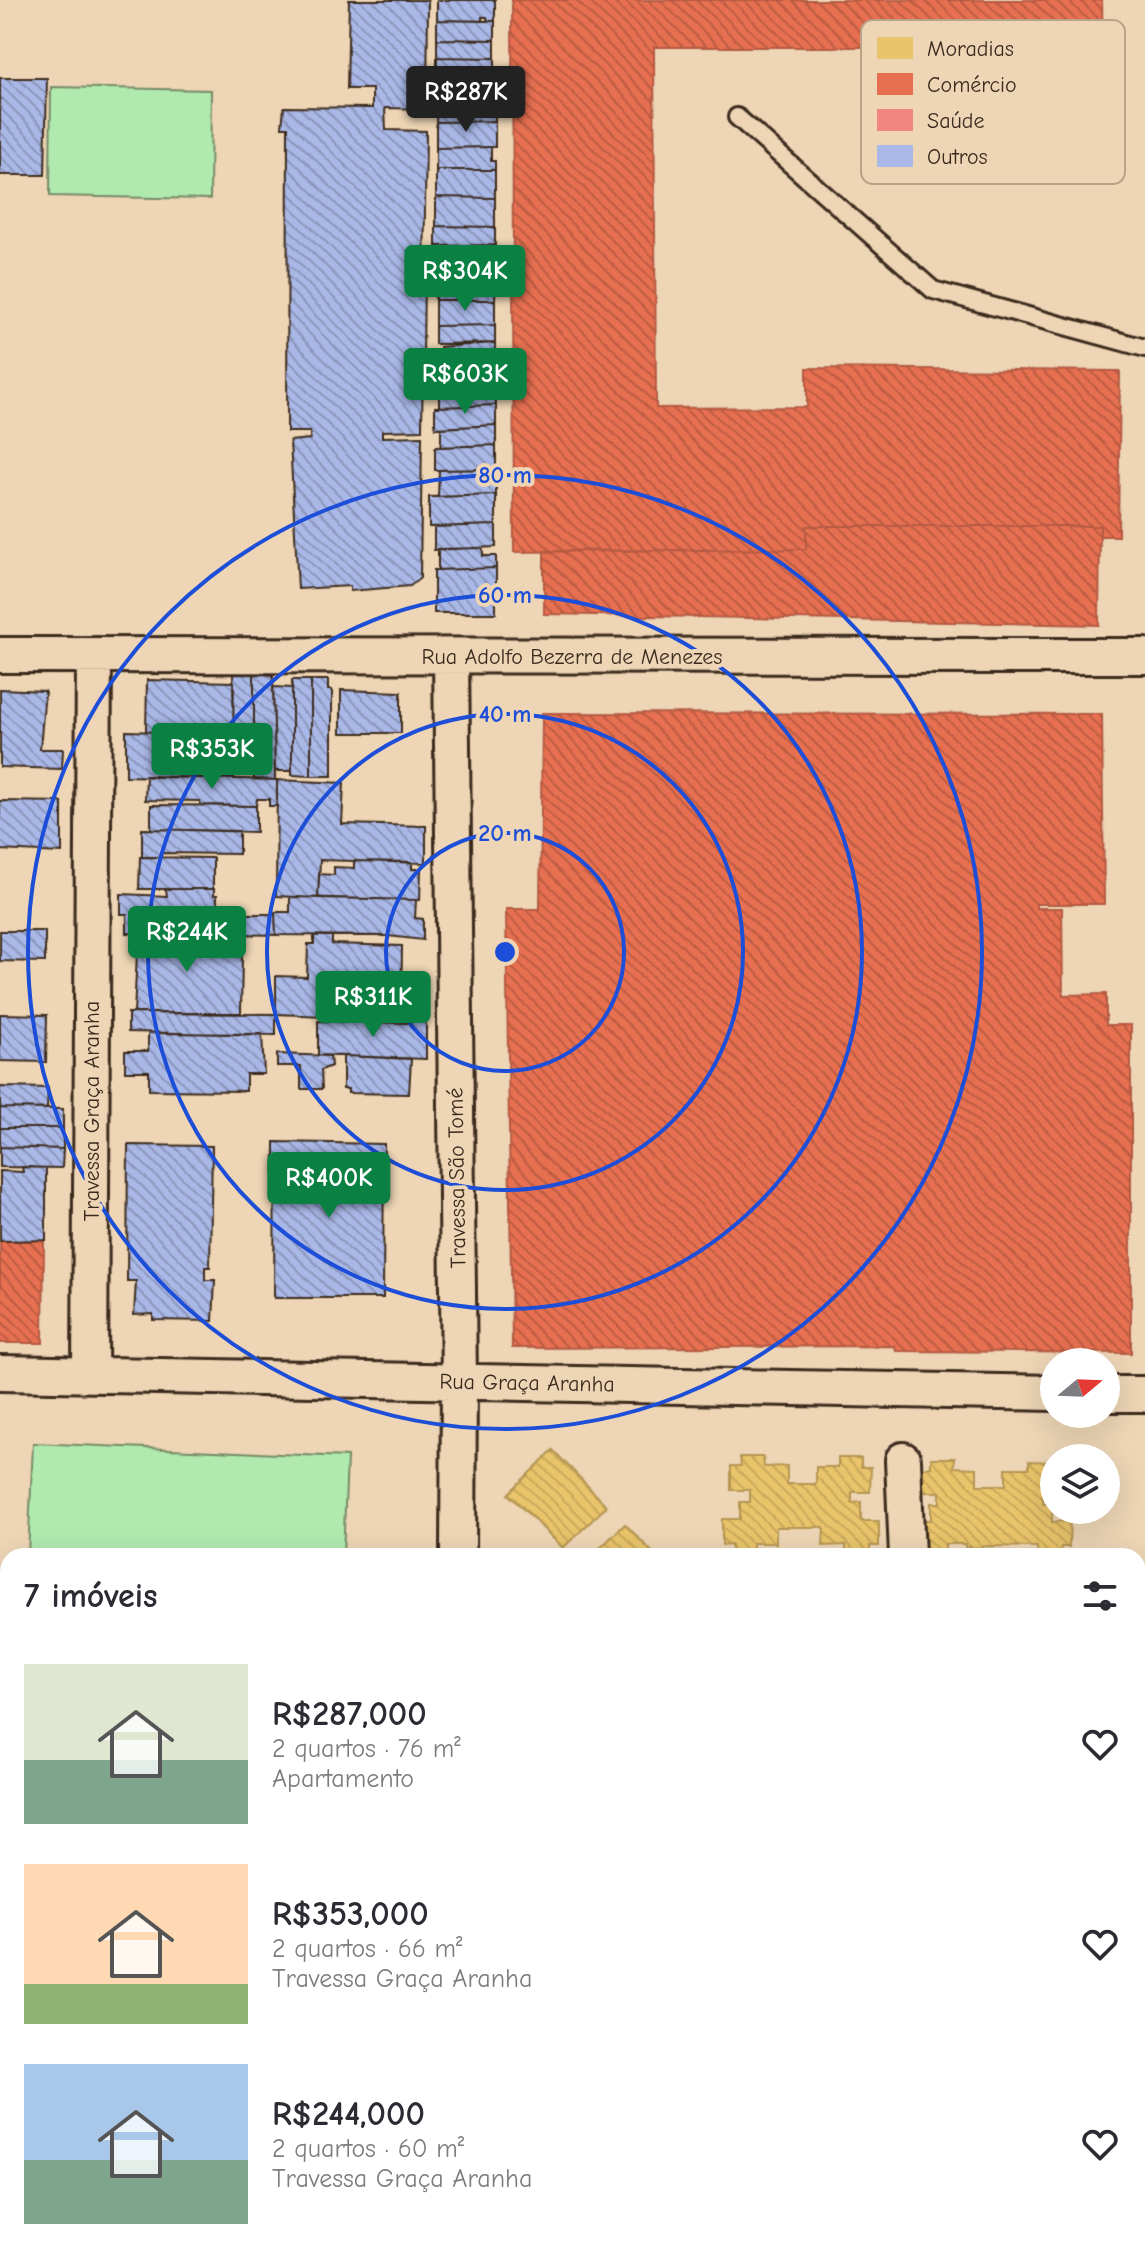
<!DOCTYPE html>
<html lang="pt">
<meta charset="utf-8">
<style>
:root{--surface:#fff;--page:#f7f7f7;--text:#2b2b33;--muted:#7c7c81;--accent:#0b8043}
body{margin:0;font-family:"Comic Neue",sans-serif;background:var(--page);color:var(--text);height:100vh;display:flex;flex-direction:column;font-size:30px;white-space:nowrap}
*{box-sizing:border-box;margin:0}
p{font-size:26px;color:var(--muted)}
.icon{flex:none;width:44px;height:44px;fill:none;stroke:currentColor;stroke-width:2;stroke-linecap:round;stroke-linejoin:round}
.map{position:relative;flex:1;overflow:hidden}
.sheet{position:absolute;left:0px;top:1548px;width:1146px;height:712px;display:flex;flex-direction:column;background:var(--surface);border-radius:24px 24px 0 0;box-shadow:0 8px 32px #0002}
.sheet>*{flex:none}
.needle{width:52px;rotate:71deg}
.buttons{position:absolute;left:1040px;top:1348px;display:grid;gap:16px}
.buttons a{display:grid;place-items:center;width:80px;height:80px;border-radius:50%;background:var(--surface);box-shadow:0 8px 32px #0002;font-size:40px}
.price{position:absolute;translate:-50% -68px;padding:0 18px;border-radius:8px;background:var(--accent);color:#fff;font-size:26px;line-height:52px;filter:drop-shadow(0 2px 4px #0008)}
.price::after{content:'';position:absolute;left:50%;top:48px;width:24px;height:18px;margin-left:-12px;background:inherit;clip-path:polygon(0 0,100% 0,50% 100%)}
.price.on{background:#222;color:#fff}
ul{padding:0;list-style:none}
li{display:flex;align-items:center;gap:24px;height:200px;padding:0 24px}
li span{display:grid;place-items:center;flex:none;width:224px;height:160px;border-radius:0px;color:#555}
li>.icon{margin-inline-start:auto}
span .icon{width:96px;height:96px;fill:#fffc;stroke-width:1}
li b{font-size:34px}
h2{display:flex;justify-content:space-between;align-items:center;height:96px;padding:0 24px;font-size:34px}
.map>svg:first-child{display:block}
</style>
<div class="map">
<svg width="1145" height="2260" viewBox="0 0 1145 2260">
<defs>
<pattern id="homes-back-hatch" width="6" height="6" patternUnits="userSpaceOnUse" patternTransform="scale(2)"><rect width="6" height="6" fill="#e9c46a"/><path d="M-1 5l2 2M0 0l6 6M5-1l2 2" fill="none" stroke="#c9a95b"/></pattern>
<pattern id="shops-back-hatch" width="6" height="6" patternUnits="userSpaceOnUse" patternTransform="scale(2)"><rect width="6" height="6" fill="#e76f51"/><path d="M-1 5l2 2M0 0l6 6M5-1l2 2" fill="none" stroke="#bc5b43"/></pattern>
<pattern id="health-back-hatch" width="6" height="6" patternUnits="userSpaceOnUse" patternTransform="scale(2)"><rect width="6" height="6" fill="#f28482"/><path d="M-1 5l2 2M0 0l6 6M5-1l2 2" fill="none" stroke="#c56c6a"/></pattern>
<pattern id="building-back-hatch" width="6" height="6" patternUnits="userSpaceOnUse" patternTransform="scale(2)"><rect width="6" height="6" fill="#a9b8e7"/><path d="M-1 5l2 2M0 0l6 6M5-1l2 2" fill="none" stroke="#8b96bb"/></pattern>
</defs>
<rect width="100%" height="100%" fill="#edd5b5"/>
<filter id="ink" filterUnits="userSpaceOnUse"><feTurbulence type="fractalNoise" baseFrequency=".0125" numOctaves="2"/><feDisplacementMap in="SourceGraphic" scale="16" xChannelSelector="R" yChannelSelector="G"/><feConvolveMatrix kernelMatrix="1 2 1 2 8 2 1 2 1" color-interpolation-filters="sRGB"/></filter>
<g filter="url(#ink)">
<path fill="#b0eaaf" stroke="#768a66" stroke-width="2" d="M 51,87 L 211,90 L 210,199 L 50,196 Z
M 33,1443 L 347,1457 L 343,1556 L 28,1556 Z
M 0,2179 L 8,2179 L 8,2252 L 43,2252 L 44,2260 L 0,2260 Z"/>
<path fill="url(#homes-back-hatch)" stroke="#b59653" stroke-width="2" d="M 553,1450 L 607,1506 L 563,1548 L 508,1494 Z
M 740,1457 L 763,1457 L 764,1467 L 787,1466 L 787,1484 L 816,1484 L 816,1467 L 838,1467 L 838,1458 L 861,1458 L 861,1467 L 871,1467 L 870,1492 L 852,1492 L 852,1503 L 861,1502 L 861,1521 L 879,1521 L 879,1546 L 870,1546 L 870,1556 L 846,1556 L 846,1545 L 823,1546 L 824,1527 L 776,1527 L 776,1543 L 753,1543 L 753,1556 L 769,1556 L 722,1556 L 731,1556 L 731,1544 L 722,1545 L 722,1519 L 740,1519 L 740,1502 L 750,1502 L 750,1490 L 731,1490 L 731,1466 L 741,1466 Z
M 931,1458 L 955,1458 L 954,1467 L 977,1468 L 977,1485 L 1006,1485 L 1006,1468 L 1029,1468 L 1029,1461 L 1051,1462 L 1051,1468 L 1054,1468 L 1054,1493 L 1043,1493 L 1043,1504 L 1052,1504 L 1052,1522 L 1070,1521 L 1069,1547 L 1061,1547 L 1060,1556 L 1037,1556 L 1037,1547 L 983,1546 L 983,1548 L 965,1547 L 965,1544 L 945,1544 L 945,1556 L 922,1556 L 913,1520 L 931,1520 L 931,1503 L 940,1503 L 940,1492 L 922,1492 L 922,1468 L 931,1467 Z
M 625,1524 L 656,1556 L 592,1556 Z
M 0,1683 L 8,1683 L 8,1738 L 0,1738 Z
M 0,1767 L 8,1767 L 8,1822 L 0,1822 Z
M 0,1921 L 8,1921 L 8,1947 L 0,1946 Z
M 0,1957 L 8,1957 L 8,1982 L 0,1982 Z"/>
<path fill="url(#shops-back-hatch)" stroke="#b35a42" stroke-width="2" d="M 512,0 L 1102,0 L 1103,47 L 654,47 L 656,408 L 807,407 L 807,368 L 1120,371 L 1118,536 L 1100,536 L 1100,526 L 806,526 L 806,549 L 514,552 Z
M 806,526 L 1100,526 L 1099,625 L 544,614 L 544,551 L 806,549 Z
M 542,713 L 1102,714 L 1104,904 L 1036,904 L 1036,908 L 1062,908 L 1063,995 L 1106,994 L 1106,1025 L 1131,1025 L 1131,1353 L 896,1351 L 895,1346 L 512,1348 L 506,909 L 540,909 Z
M 44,1240 L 43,1343 L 0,1343 L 0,1241 Z"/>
<path fill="url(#health-back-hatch)" stroke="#bb6964" stroke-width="2" d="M 551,2252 L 645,2252 L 645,2260 L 551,2260 Z
M 684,2252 L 858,2252 L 857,2260 L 684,2260 Z"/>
<path fill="url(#building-back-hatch)" stroke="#3b2a1e" stroke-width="2" d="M 349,0 L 428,0 L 427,109 L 385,108 L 386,130 L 426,131 L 422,430 L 382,431 L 382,437 L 422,436 L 420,578 L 410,586 L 350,591 L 350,586 L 298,589 L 290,441 L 310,439 L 310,432 L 287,432 L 288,127 L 282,127 L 284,107 L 372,108 L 372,89 L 347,89 Z
M 437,0 L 495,0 L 495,21 L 488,21 L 487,17 L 482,17 L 482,21 L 437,20 Z
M 437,20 L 495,21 L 495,40 L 437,39 Z
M 437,39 L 495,40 L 495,58 L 437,57 Z
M 437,57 L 495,58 L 495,68 L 490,68 L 490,79 L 437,79 Z
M 0,78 L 47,78 L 45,175 L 0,175 Z
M 437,79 L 495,79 L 495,98 L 437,100 Z
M 495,98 L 495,121 L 436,122 L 437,100 Z
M 495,121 L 495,147 L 436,148 L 436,122 Z
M 491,147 L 491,161 L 495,161 L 495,170 L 436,170 L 436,148 Z
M 436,170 L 495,170 L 495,198 L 436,197 Z
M 436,197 L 495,198 L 495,227 L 436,226 Z
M 436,226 L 495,227 L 495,245 L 436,246 Z
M 495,245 L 496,258 L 435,260 L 436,246 Z
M 496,258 L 496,279 L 436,281 L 435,260 Z
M 496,279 L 495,300 L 435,300 L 436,281 Z
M 435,300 L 495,300 L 495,325 L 435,326 Z
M 495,325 L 495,343 L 435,344 L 435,326 Z
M 495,343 L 495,361 L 442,365 L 440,347 Z
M 495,361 L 496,405 L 439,407 L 439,389 L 435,389 L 435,365 Z
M 496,405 L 496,425 L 435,428 L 435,407 Z
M 496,425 L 496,445 L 441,447 L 441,428 Z
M 496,445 L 496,469 L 435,470 L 435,447 Z
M 496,469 L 496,495 L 438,497 L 439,470 Z
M 496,495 L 496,525 L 429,527 L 429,497 Z
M 496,525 L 496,547 L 434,550 L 434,527 Z
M 483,548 L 483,556 L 496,556 L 496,568 L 438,570 L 438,549 Z
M 496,568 L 496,613 L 434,613 L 434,570 Z
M 233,673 L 254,673 L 254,768 L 234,766 Z
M 254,673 L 273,675 L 275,780 L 254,779 Z
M 147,680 L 234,682 L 233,734 L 146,732 Z
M 292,680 L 311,680 L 311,776 L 292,775 Z
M 311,680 L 328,680 L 328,690 L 332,690 L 332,776 L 311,776 Z
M 273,687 L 292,688 L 292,771 L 275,771 Z
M 0,689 L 45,691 L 40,749 L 63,749 L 62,769 L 0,767 Z
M 341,690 L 401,692 L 401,733 L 341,733 Z
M 126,731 L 227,734 L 227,743 L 233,743 L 233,762 L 224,762 L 223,767 L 234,766 L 234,779 L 126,776 Z
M 146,776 L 277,780 L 277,806 L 269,806 L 269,799 L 257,799 L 256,806 L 200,805 L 200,801 L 145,800 Z
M 277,780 L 344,783 L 342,824 L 426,826 L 426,863 L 320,860 L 318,898 L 276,896 Z
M 0,801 L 62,802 L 62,853 L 0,850 Z
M 151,805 L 256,806 L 256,832 L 151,829 Z
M 142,829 L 239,831 L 239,854 L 160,853 L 160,857 L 142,857 Z
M 140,857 L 213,858 L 213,889 L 139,889 Z
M 354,861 L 412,862 L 412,869 L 421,869 L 420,900 L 318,898 L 319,874 L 334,875 L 334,867 L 354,868 Z
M 166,889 L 214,889 L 214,895 L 217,895 L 217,914 L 213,914 L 213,934 L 127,933 L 127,914 L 121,914 L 121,894 L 167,896 Z
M 290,897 L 416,900 L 415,918 L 423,919 L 423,940 L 388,936 L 276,935 L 275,912 L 290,912 Z
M 238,914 L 275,914 L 276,935 L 238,934 Z
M 0,931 L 45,931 L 45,962 L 0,961 Z
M 138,933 L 232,934 L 231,956 L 242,956 L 241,1013 L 134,1013 Z
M 314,936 L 332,936 L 332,944 L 402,946 L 401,1019 L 276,1014 L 276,976 L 307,977 L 308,944 L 314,944 Z
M 128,1013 L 276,1014 L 276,1035 L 128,1032 Z
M 0,1014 L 47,1015 L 46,1062 L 0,1061 Z
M 408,1019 L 426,1019 L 426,1059 L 318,1055 L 318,1021 L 407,1023 Z
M 148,1033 L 262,1034 L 264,1074 L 246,1074 L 246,1091 L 149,1090 L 149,1071 L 125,1071 L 125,1051 L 148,1051 Z
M 277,1054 L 330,1056 L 331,1066 L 321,1070 L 322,1089 L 301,1089 L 301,1066 L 277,1066 Z
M 343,1056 L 411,1059 L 409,1094 L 348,1093 L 348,1089 L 343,1089 Z
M 0,1087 L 48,1088 L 47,1109 L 0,1108 Z
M 0,1108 L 63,1109 L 63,1128 L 0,1128 Z
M 0,1128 L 63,1128 L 63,1149 L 0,1147 Z
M 275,1142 L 384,1144 L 383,1298 L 274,1298 Z
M 128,1145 L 212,1146 L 210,1267 L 205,1267 L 205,1280 L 215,1280 L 213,1321 L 153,1320 L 153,1314 L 134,1315 L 136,1281 L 127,1281 Z
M 0,1147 L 63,1149 L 62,1168 L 0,1167 Z
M 22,1167 L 46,1168 L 46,1240 L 0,1241 L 0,1171 L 23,1172 Z
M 244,2252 L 273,2252 L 273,2260 L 244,2260 Z
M 283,2252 L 306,2252 L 306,2260 L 283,2260 Z
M 306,2252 L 366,2252 L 366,2260 L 306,2260 Z
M 376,2252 L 407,2252 L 407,2260 L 375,2260 Z"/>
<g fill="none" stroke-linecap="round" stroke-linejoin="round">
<g stroke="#3b2a1e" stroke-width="22">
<path id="lane" d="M 737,117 L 933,290 L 1145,348
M 101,2252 L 104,2260
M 667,2260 L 668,2252
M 873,2260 L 874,2252"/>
</g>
<g stroke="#3b2a1e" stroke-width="40">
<path id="street" d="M 0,655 L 1145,656
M 451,656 L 459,1382 L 458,1556
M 0,1373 L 1054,1393
M 90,1374 L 94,656
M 1106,1394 L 1145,1394
M 903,1460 L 907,1556
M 0,1670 L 8,1670
M 0,1848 L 8,1848
M 0,2109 L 8,2109
M 1138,2126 L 1145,2126"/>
</g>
<use href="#lane" stroke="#edd5b5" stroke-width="16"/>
<use href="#street" stroke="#edd5b5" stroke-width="34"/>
</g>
</g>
<g fill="none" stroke="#1d4ed8" stroke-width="4">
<circle cx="505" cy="952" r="119"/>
<circle cx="505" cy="952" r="238"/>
<circle cx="505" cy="952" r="357"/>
<circle cx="505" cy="952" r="477"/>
</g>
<g text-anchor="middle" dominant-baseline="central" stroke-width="8" stroke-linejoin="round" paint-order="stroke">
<g font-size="22" fill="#3b2a1e" stroke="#edd5b5">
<text x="572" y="657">Rua Adolfo Bezerra de Menezes</text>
<text transform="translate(92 1111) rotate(-90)">Travessa Graça Aranha</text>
<text transform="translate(457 1178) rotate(-91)">Travessa São Tomé</text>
<text transform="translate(527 1383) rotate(1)">Rua Graça Aranha</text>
</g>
</g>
<rect x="861" y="20" width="264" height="164" rx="12" fill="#edd5b5" stroke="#b8a288" stroke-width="2"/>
<rect x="877" y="37" width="36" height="22" fill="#e9c46a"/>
<rect x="877" y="73" width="36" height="22" fill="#e76f51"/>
<rect x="877" y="109" width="36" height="22" fill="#f28482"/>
<rect x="877" y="145" width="36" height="22" fill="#a9b8e7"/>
<g font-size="22" fill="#3b2a1e">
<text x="927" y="56">Moradias</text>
<text x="927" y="92">Comércio</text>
<text x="927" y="128">Saúde</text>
<text x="927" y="164">Outros</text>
</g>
<circle cx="505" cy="952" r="12" fill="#1d4ed8" stroke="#edd5b5" stroke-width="4"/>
<g font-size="24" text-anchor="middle" font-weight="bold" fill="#1d4ed8" stroke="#edd5b5" stroke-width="8" stroke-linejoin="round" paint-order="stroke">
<text x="505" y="483">80 m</text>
<text x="505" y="603">60 m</text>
<text x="505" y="722">40 m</text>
<text x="505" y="841">20 m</text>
</g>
</svg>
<div class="buttons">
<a><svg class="needle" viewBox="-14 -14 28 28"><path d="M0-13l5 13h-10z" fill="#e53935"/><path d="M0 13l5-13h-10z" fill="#7c7c81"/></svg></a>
<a><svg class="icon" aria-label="layers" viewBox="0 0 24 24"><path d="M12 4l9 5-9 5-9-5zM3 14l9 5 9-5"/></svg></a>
</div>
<b class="price on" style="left:466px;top:134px">R$287K</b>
<b class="price" style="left:465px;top:313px">R$304K</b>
<b class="price" style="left:465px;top:416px">R$603K</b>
<b class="price" style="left:212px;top:791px">R$353K</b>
<b class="price" style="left:187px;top:974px">R$244K</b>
<b class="price" style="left:373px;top:1039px">R$311K</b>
<b class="price" style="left:329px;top:1220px">R$400K</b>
<section class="sheet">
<h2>7 imóveis<svg class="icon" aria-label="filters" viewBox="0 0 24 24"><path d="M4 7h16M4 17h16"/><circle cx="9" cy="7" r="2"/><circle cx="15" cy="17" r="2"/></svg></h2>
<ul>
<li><span style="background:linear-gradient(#dfe7d0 60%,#7fa58c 0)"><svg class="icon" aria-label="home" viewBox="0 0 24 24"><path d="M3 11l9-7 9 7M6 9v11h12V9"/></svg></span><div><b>R$287,000</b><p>2 quartos · 76 m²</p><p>Apartamento</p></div><svg class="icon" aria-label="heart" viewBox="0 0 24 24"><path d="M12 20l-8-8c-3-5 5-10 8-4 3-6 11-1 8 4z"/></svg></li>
<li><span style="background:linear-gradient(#ffd9b3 75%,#8fb573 0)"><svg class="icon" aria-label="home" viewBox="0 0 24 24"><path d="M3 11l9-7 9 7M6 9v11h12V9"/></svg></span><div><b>R$353,000</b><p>2 quartos · 66 m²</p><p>Travessa Graça Aranha</p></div><svg class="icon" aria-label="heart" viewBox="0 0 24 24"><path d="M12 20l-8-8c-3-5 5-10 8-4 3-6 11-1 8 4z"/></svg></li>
<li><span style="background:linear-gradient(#a9c7e8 60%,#7fa58c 0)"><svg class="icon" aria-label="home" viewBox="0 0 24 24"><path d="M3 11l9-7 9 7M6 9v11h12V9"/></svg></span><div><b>R$244,000</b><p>2 quartos · 60 m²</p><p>Travessa Graça Aranha</p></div><svg class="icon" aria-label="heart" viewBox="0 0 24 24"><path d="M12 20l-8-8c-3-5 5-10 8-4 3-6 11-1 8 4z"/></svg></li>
</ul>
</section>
</div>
